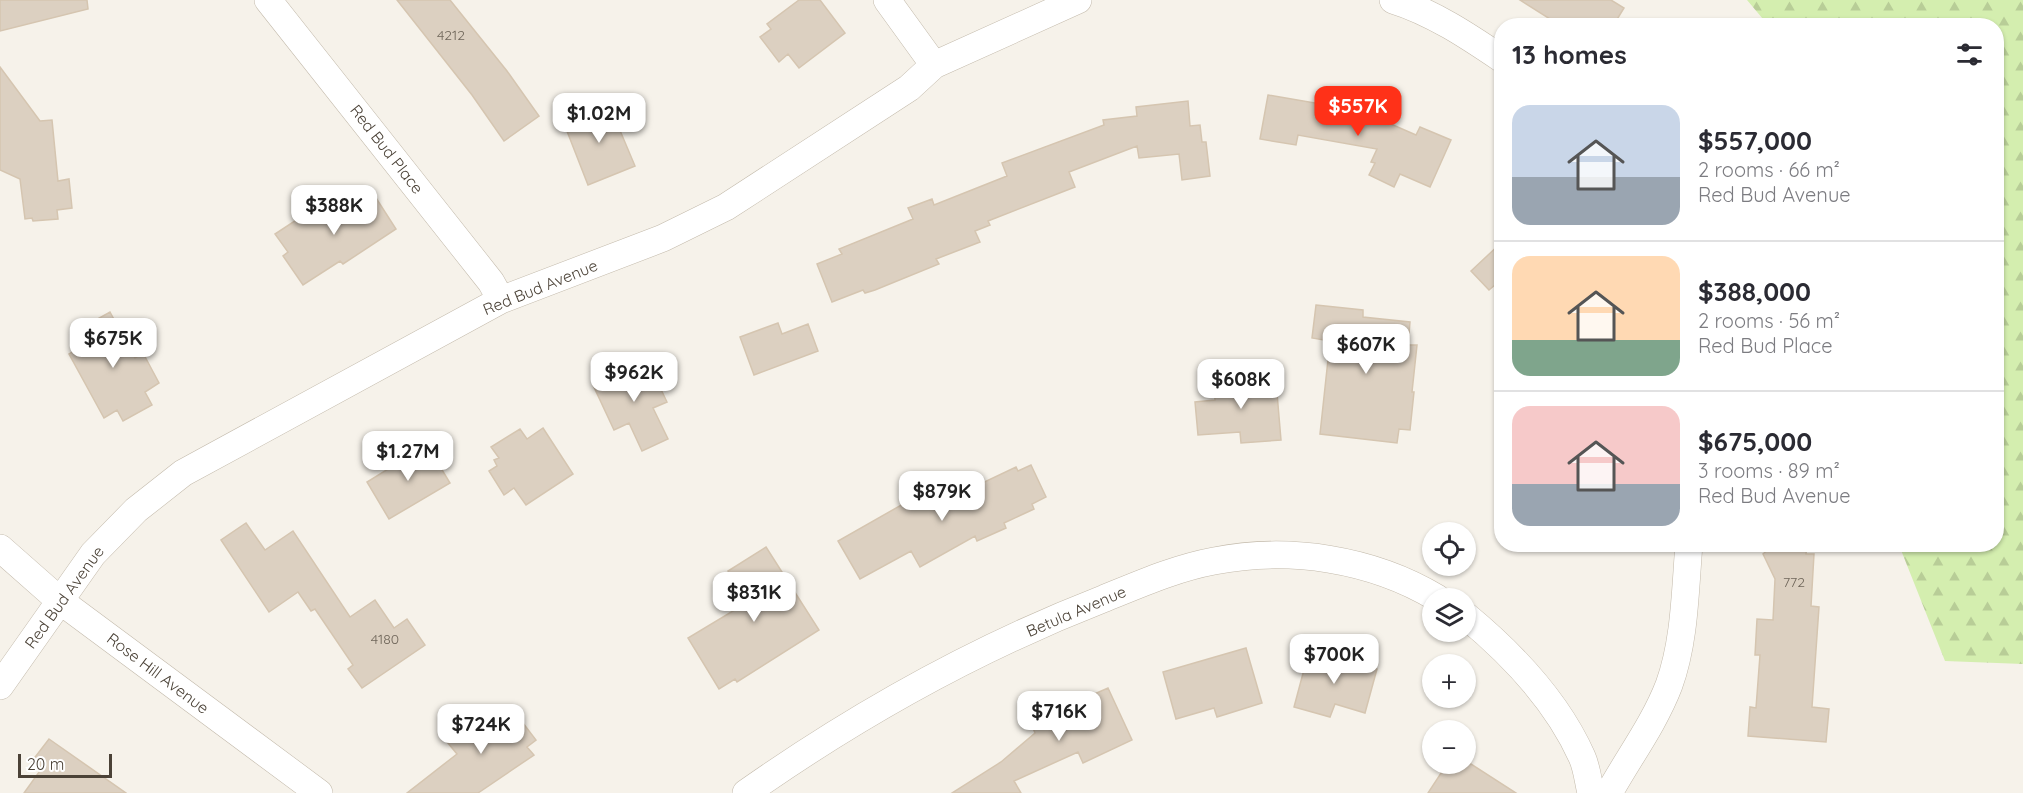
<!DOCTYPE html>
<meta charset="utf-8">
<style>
:root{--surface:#fff;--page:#f2f2f3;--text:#2b2b33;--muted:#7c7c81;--line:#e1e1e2;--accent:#ff3118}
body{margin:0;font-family:Quicksand,sans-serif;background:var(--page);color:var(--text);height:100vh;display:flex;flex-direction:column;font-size:22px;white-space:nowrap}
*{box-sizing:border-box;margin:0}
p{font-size:20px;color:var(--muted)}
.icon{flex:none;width:33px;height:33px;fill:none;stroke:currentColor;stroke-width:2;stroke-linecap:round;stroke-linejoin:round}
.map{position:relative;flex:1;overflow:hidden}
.sheet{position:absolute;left:1494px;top:18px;width:510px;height:534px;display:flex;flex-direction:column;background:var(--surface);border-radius:24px;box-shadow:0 2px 4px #0004}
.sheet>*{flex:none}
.fabs{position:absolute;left:1422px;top:522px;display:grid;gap:12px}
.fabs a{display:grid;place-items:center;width:54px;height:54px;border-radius:50%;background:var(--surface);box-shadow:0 2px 4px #0004;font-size:30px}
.scale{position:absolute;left:18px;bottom:15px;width:94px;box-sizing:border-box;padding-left:6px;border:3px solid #4b4237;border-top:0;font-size:16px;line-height:21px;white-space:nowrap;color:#4b4237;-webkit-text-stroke:4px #fff;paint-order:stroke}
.price{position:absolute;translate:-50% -51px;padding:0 14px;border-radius:12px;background:#fff;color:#222;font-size:20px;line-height:39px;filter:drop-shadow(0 2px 3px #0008)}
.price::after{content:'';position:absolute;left:50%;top:36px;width:18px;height:14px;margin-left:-9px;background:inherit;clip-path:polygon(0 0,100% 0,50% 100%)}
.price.on{background:var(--accent);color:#fff}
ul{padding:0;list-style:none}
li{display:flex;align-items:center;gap:18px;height:150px;padding:0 18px}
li+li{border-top:2px solid var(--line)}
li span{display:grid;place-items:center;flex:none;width:168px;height:120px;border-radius:18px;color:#555}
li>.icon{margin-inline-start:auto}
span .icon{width:72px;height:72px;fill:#fffc;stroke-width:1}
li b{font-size:26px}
h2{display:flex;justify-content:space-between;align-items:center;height:72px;padding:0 18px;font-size:26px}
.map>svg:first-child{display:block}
</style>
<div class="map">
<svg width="2023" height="793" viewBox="0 0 2023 793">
<defs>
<pattern id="forest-firs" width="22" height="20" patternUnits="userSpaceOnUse" patternTransform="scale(1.5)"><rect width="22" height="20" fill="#d4eeaf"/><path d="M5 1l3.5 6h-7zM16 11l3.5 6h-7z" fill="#b8cd97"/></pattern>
</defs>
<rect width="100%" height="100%" fill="#f6f2ea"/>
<path fill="url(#forest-firs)" d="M 1747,0 L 2023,0 L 2023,664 L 1945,661 L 1899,545 L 1996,544 L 1996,26 L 1768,25 Z"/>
<path fill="#dcd0c1" stroke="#d5c5b0" stroke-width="1.5" d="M 0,0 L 87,0 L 88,9 L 0,31 Z
M 397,0 L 450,0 L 507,71 L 539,116 L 504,141 L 472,95 Z
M 799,0 L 820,0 L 845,33 L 799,68 L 788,54 L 779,62 L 760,37 L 771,29 L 767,24 Z
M 1520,0 L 1611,0 L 1624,8 L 1613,26 L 1561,26 Z
M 0,67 L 40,121 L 52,120 L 58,181 L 69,179 L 72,208 L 57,210 L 58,219 L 33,221 L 32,218 L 25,219 L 20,179 L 0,170 Z
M 1268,95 L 1361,111 L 1416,135 L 1420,127 L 1451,140 L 1430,187 L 1400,174 L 1394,187 L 1369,175 L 1375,163 L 1371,162 L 1377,149 L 1298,135 L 1296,145 L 1260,139 Z
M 1188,101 L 1190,126 L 1200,125 L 1202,142 L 1206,142 L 1210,176 L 1182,180 L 1179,154 L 1139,158 L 1137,146 L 1069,172 L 1075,187 L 988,221 L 990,225 L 975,231 L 980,242 L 936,259 L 939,264 L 875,290 L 865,293 L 863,290 L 832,302 L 817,264 L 842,254 L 839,249 L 913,219 L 908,208 L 932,199 L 934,205 L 1007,176 L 1002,163 L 1104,125 L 1103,120 L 1137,116 L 1136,107 Z
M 608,102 L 635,166 L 588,185 L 563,121 Z
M 369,187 L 396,229 L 343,264 L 340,261 L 303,285 L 283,256 L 288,252 L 275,234 L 313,209 L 321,220 Z
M 1502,242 L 1502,279 L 1489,290 L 1471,271 Z
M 1316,305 L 1363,310 L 1363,317 L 1410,322 L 1408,345 L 1417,345 L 1412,392 L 1414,392 L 1410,430 L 1399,429 L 1397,443 L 1320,434 L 1330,341 L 1312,338 Z
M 110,312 L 135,358 L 143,353 L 159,383 L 145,392 L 152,405 L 123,421 L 117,410 L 104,418 L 69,354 L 84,345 L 76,331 Z
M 778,323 L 782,334 L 808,324 L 818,351 L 754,375 L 740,337 Z
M 647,360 L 667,402 L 653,408 L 668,439 L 642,451 L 629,423 L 614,430 L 593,385 Z
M 1266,375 L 1268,394 L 1277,393 L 1281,440 L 1241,443 L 1240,432 L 1198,435 L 1195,402 L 1215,400 L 1214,379 Z
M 543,428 L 573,474 L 526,505 L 514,488 L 504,495 L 489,471 L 497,466 L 494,460 L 499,458 L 491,447 L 520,429 L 527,439 Z
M 427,445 L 450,483 L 389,519 L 367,482 Z
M 1031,465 L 1046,497 L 1032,504 L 1034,509 L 1004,523 L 1006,528 L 977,541 L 975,536 L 920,567 L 911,551 L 860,579 L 838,541 L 926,491 L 934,506 L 1016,467 L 1018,471 Z
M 246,523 L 265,550 L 293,531 L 350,617 L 375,600 L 394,628 L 407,619 L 425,645 L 362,688 L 348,669 L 353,665 L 315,609 L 311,611 L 298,592 L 269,612 L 221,540 Z
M 1775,544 L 1807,544 L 1806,554 L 1814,554 L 1811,606 L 1819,607 L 1812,707 L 1829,709 L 1826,742 L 1748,736 L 1750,707 L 1756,708 L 1760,655 L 1755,655 L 1757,619 L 1773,620 L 1775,579 L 1763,554 Z
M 766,547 L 819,630 L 737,682 L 735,679 L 719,689 L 688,638 L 748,602 L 728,571 Z
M 1246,648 L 1262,703 L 1217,717 L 1214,708 L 1176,719 L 1163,672 Z
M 1309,651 L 1377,669 L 1365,713 L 1335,704 L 1330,717 L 1294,707 Z
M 1108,688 L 1132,740 L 1083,763 L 1078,752 L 1014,781 L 1021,793 L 952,793 L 1001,762 L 1035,733 L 1033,728 L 1062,715 L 1057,703 L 1081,693 L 1083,699 Z
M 510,706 L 536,740 L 527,747 L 534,755 L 478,793 L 407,793 L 457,754 L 443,737 L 471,714 L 482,727 Z
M 49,739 L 126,793 L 24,793 L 42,768 L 32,761 Z
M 1447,764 L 1471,764 L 1516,793 L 1428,793 Z"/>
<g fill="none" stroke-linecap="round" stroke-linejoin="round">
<g stroke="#c3baab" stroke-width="28">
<path id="street" d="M 268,0 L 491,282 L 501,300
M 887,0 L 934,65
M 1393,0 C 1432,12 1468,36 1502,59
M 0,548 L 59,600 L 319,793
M 1466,616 C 1512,654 1557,701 1582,757 C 1587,768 1588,781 1591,793
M 0,686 L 93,554 L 136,510 L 183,473 L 501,300 L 663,238 L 726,207 L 909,88 L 934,65 L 1078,0
M 746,793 C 857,715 977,648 1103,599 C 1140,584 1176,568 1214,561 C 1289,546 1372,559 1437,598
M 1609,793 C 1629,757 1654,724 1669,685 C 1685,641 1685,591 1689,544"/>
</g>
<use href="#street" stroke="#fff" stroke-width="27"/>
</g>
<g text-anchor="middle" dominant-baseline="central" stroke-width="4.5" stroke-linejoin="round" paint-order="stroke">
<g font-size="14" fill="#6f665a">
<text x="451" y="35">4212</text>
<text x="1794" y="582">772</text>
<text x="385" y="639">4180</text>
</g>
<g font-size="16" fill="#4b4237" stroke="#fff">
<text transform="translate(387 149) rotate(52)">Red Bud Place</text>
<text transform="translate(540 287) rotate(-22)">Red Bud Avenue</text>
<text transform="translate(64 597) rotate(-54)">Red Bud Avenue</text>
<text transform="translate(1076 611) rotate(-23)">Betula Avenue</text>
<text transform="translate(158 673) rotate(37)">Rose Hill Avenue</text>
</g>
</g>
</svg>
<div class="fabs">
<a><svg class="icon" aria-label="locate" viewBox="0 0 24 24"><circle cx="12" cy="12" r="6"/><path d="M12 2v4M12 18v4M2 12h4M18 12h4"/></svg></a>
<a><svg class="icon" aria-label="layers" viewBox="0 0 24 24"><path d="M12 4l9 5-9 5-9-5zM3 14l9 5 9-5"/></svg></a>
<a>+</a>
<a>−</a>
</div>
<div class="scale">20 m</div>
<b class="price on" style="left:1358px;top:137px">$557K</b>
<b class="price" style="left:599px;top:144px">$1.02M</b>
<b class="price" style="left:334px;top:236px">$388K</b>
<b class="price" style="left:113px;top:369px">$675K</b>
<b class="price" style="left:1366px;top:375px">$607K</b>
<b class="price" style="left:634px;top:403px">$962K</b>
<b class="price" style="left:1241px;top:410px">$608K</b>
<b class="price" style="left:408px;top:482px">$1.27M</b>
<b class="price" style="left:942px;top:522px">$879K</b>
<b class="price" style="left:754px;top:623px">$831K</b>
<b class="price" style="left:1334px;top:685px">$700K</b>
<b class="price" style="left:1059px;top:742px">$716K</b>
<b class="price" style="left:481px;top:755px">$724K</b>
<section class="sheet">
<h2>13 homes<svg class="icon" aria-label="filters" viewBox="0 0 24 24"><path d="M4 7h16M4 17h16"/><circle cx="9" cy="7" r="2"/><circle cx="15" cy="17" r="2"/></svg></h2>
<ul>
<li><span style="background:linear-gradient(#c9d6e8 60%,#9aa5b1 0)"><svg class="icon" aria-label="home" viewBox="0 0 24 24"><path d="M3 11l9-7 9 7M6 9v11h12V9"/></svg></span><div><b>$557,000</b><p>2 rooms · 66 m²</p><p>Red Bud Avenue</p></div></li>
<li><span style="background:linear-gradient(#ffd9b3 70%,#7fa58c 0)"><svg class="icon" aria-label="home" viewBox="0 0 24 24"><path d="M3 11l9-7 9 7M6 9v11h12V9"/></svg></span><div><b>$388,000</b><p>2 rooms · 56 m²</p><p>Red Bud Place</p></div></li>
<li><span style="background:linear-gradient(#f6c9c9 65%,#9aa5b1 0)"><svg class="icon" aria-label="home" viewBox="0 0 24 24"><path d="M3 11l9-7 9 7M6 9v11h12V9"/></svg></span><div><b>$675,000</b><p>3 rooms · 89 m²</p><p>Red Bud Avenue</p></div></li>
</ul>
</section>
</div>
